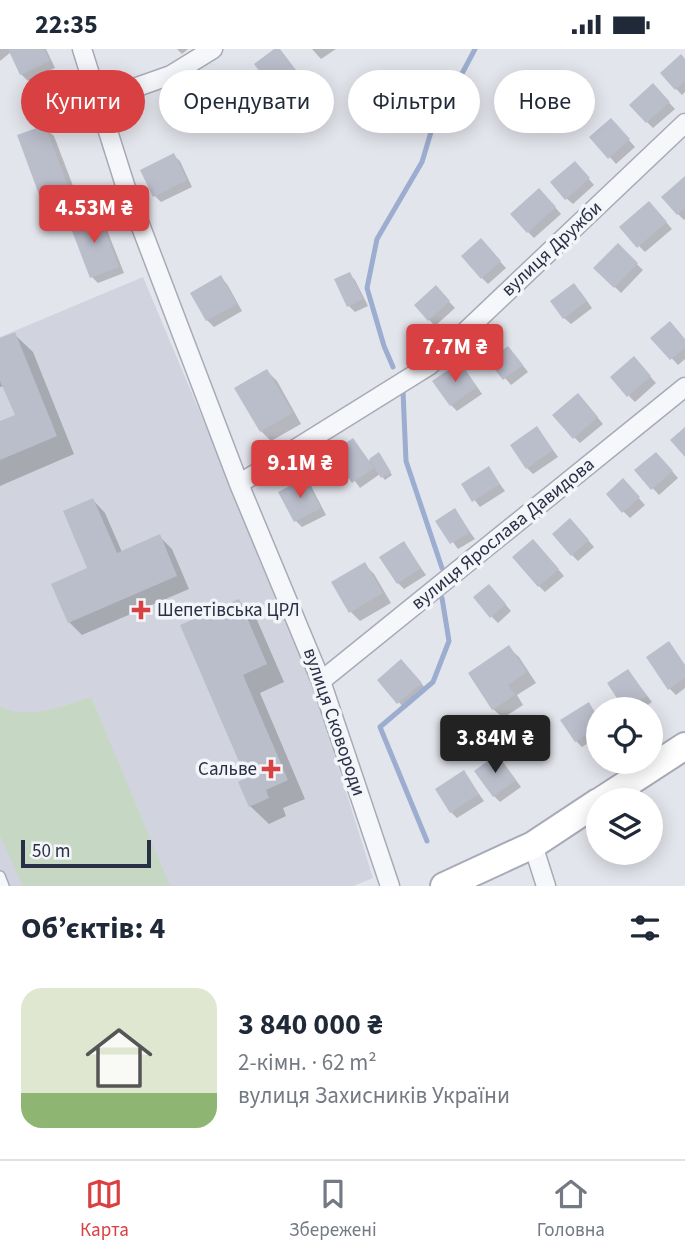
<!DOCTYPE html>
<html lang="uk">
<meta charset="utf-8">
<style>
:root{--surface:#fff;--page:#f2f2f3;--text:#1f2937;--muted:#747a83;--line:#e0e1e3;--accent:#d94042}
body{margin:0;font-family:"Source Sans 3",sans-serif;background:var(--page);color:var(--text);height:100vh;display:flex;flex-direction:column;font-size:26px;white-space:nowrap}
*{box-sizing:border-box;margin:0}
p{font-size:23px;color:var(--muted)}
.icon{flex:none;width:38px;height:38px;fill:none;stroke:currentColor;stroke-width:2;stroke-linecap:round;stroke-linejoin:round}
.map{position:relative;height:837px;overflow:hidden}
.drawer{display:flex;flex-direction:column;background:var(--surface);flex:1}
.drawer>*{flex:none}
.guide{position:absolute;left:21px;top:21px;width:644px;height:63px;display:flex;gap:14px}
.buttons{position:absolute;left:586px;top:648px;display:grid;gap:14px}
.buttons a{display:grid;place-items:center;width:77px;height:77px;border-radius:50%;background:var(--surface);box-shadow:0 4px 18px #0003;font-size:35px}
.scale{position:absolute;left:21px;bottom:18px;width:130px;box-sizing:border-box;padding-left:7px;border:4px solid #293046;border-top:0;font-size:19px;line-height:24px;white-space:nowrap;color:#293046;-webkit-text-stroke:5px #f3f5f9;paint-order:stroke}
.price{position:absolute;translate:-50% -60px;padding:0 16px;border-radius:7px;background:var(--accent);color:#fff;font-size:23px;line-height:46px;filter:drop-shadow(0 2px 4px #0008)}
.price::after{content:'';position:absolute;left:50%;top:42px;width:21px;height:16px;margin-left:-10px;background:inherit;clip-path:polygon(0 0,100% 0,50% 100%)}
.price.selected{background:#222;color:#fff}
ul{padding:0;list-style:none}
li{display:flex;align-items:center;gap:21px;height:175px;padding:0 21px}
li+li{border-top:2px solid var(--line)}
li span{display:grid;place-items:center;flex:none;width:196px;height:140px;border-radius:21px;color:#555}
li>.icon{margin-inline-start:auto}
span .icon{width:84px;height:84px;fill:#fffc;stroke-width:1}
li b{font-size:30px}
h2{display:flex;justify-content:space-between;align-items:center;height:84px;padding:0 21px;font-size:30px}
.tag{padding:0 24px;border-radius:32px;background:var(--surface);box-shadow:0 4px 18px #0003;font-size:24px;line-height:63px}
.tag.selected{background:var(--accent);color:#fff}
.status{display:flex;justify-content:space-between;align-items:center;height:49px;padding:0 35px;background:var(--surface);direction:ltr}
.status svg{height:19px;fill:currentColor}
.tab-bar{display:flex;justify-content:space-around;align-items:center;height:98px;border-top:2px solid var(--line);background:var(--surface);font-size:19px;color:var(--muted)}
.tab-bar a{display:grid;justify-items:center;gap:4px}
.tab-bar .selected{color:var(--accent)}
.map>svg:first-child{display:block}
</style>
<div class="status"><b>22:35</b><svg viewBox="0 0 49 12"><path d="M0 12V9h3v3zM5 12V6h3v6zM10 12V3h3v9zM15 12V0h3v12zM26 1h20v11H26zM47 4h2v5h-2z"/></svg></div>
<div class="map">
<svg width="685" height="837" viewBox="0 0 685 837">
<rect width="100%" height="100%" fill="#e3e5ec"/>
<path fill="#d1d4de" d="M 143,228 L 307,618 L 373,829 L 353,837 L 0,837 L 0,288 Z"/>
<path fill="#c6d7c4" d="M 91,648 L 170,837 L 23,837 L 0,787 L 0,657 C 22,673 67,656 91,648 Z"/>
<path fill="#0003" d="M 0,0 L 46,0 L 55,19 L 28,32 L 21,25 L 11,3 L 0,12 Z
M 177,0 L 188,0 L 182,5 Z
M 278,0 L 301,28 L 280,44 L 257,15 Z
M 312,0 L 336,0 L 321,10 Z
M 685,12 L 685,43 L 682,46 L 662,25 Z
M 232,33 L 239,39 L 252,63 L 227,76 L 221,70 Z
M 659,43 L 675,60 L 653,79 L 647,73 Z
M 617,77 L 635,98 L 616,115 L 592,88 Z
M 44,78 L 54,87 L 78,150 L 53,160 L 43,150 Z
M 173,106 L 180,112 L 192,138 L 161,153 L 155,147 Z
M 581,121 L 594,136 L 573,155 L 566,149 Z
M 685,129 L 685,170 L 684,171 L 678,165 Z
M 545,147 L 561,165 L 534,189 L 528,183 Z
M 655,160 L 672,180 L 645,203 L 639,197 Z
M 97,165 L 103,171 L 124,224 L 98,234 L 92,228 Z
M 618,197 L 643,221 L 621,244 L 596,219 Z
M 487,198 L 506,219 L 488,235 L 482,229 Z
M 349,225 L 355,231 L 368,257 L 355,263 L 349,257 Z
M 221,229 L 227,235 L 242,262 L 214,278 L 207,271 L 192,245 Z
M 580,242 L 592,259 L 571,275 L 564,269 Z
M 442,245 L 455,259 L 435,277 L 416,257 Z
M 14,285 L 33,303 L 74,405 L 0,437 L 0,374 L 17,367 L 4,337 L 0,338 L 0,291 Z
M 653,289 L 685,291 L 685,310 L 678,316 Z
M 514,305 L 528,323 L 511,336 L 491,313 Z
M 640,316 L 656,334 L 635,353 L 629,347 Z
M 267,322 L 277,332 L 301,375 L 271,392 L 261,382 Z
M 466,322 L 482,345 L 457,362 L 451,356 Z
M 584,352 L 603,375 L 580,394 L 574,388 Z
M 537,379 L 558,408 L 533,425 L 527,419 Z
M 353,391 L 369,412 L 379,406 L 392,426 L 385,431 L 380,425 L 360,439 L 334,404 Z
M 662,411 L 678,429 L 659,446 L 637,422 Z
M 488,419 L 505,442 L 480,458 L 463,436 Z
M 304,431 L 311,437 L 326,466 L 302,478 L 296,472 L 281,443 Z
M 629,438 L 645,456 L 630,469 L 623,462 Z
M 93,451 L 105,464 L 122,503 L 159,487 L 172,500 L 189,540 L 82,586 L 69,573 L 89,520 Z
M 454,461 L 475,490 L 458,500 L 438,472 Z
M 576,477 L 594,498 L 578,512 L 572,506 Z
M 404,495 L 426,526 L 404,540 L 398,534 Z
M 539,498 L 564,527 L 545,543 L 539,537 Z
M 364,515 L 374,525 L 391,554 L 360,572 L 351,563 Z
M 495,543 L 511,562 L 498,574 L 492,568 Z
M 239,552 L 257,571 L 284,633 L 260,644 L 305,750 L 283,759 L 286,767 L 269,775 L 250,757 Z
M 509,599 L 519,608 L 536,634 L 517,646 L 523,656 L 503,669 L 493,660 Z
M 685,616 L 685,639 L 676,646 L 669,639 Z
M 407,618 L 427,641 L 405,660 L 379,631 Z
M 628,622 L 652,653 L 642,660 L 626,660 L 609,635 Z
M 588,655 L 598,668 L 598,688 L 582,698 L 576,692 Z
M 503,714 L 521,738 L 500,753 L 494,747 Z
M 464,724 L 484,752 L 457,769 L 451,763 Z"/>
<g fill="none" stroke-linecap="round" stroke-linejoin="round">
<path stroke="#9cadcf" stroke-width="5" d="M 393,318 L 384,297 L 367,239 L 377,190 L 422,113 L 431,83 L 475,0
M 403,342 L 406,412 L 442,519
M 427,792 L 380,678 L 433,633 L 449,592 L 442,549"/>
</g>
<path fill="#babecb" d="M 8,0 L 44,0 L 50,12 L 20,26 Z
M 274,0 L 280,0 L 296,21 L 272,39 L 254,15 Z
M 681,5 L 685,10 L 685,32 L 675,41 L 660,24 Z
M 233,30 L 247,56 L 219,71 L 205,45 Z
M 653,34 L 670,53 L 646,74 L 629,56 Z
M 611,69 L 630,90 L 608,110 L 589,88 Z
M 45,76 L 69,140 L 41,151 L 17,86 Z
M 174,104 L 187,131 L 153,148 L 140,121 Z
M 575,112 L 590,129 L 565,151 L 550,133 Z
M 685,127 L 685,159 L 677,166 L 661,148 Z
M 539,139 L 556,158 L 527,184 L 510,165 Z
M 649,152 L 667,173 L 637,199 L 619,178 Z
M 98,163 L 119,218 L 90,229 L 69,174 Z
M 481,189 L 501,212 L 481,230 L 461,207 Z
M 618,194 L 638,214 L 614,239 L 593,219 Z
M 350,223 L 363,250 L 347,258 L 334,230 Z
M 221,226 L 237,255 L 206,272 L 190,244 Z
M 574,234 L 587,252 L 563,270 L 550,252 Z
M 436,236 L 450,252 L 428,272 L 414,256 Z
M 670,272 L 685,290 L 685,299 L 670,311 L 650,289 Z
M 15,283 L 57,387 L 0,411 L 0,372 L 15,366 L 0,332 L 0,289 Z
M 508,297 L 523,316 L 503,331 L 488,312 Z
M 634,307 L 651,327 L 627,348 L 610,328 Z
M 460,313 L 477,338 L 450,357 L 432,332 Z
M 267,320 L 293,364 L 260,383 L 234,339 Z
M 578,344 L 598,368 L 573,390 L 552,366 Z
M 537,377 L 553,401 L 526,420 L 510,396 Z
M 685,378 L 685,408 L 670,391 Z
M 353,389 L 374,419 L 352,434 L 331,404 Z
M 379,403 L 391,423 L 381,429 L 369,410 Z
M 656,403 L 673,422 L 651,441 L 634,421 Z
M 489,417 L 500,435 L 472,453 L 461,435 Z
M 305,429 L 321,459 L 294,473 L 278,443 Z
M 623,429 L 640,448 L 622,464 L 606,445 Z
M 93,449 L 117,504 L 160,485 L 177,527 L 68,574 L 51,535 L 87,519 L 63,462 Z
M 455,459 L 470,483 L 450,495 L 435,472 Z
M 570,469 L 589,491 L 571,507 L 552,485 Z
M 533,490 L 559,520 L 538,538 L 512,508 Z
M 404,492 L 421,519 L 397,535 L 379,508 Z
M 365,513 L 383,544 L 349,564 L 331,533 Z
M 489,535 L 506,555 L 490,569 L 473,548 Z
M 239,550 L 267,615 L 243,626 L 288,731 L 266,741 L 269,749 L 249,758 L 238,733 L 246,729 L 180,576 Z
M 669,592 L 685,616 L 685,629 L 668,641 L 646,608 Z
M 509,596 L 527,623 L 508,636 L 515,646 L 492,661 L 468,624 Z
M 401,610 L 422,634 L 397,655 L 377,631 Z
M 628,620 L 647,647 L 624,660 L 607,634 Z
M 589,653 L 598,669 L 598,678 L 575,693 L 560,671 Z
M 497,705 L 516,731 L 493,748 L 474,722 Z
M 464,721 L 479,745 L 450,764 L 435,740 Z"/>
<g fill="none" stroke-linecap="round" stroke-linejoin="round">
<g stroke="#a7abb7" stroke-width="12">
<path id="lane" d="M 0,827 L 4,837"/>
</g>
<g stroke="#a7abb7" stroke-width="21">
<path id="street" d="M 82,0 L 125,136 L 239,435 L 321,632 L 390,837
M 100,51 L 171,26 L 213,0
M 239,435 L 430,316 L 685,74
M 321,632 L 685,338
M 533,796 L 546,837"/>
</g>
<g stroke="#a7abb7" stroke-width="30">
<path id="secondary" d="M 602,751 L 685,697
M 444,837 L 533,796 L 598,753"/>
</g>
<use href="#lane" stroke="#f6f7fa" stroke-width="9"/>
<use href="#street" stroke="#f6f7fa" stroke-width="18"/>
<use href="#secondary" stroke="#fff" stroke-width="26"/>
</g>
<g fill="#d94042" stroke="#f3f5f9" stroke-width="2.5">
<path d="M137.5 550.5h7v7h7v7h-7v7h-7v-7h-7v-7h7z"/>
<path d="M267.5 709.5h7v7h7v7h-7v7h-7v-7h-7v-7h7z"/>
</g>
<g text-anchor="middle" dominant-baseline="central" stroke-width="7" stroke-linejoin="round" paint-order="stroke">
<g font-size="19" fill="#293046" stroke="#f3f5f9">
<text transform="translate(552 200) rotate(-43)">вулиця Дружби</text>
<text transform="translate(503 485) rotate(-39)">вулиця Ярослава Давидова</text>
<text transform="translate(334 673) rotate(71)">вулиця Сковороди</text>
</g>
<g font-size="19" fill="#293046" stroke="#f3f5f9" text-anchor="start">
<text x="157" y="561">Шепетівська ЦРЛ</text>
<text x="257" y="720" text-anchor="end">Сальве</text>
</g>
</g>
</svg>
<div class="buttons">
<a><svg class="icon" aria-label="locate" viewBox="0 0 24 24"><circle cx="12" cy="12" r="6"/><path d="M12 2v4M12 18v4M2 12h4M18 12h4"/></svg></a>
<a><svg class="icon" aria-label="layers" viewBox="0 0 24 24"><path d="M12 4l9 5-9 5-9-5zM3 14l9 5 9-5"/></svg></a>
</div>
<div class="scale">50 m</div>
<b class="price" style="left:94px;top:196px">4.53M ₴</b>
<b class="price" style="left:455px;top:335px">7.7M ₴</b>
<b class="price" style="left:300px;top:451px">9.1M ₴</b>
<b class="price selected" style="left:495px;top:726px">3.84M ₴</b>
<div class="guide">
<a class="tag selected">Купити</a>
<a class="tag">Орендувати</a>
<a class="tag">Фільтри</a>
<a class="tag">Нове</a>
</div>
</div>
<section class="drawer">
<h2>Об’єктів: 4<svg class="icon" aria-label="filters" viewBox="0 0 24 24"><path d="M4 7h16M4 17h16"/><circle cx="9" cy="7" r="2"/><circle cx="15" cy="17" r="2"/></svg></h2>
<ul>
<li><span style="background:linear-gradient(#dfe7d0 75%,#8fb573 0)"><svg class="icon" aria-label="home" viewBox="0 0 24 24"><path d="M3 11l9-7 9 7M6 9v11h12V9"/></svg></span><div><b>3 840 000 ₴</b><p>2-кімн. · 62 m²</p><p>вулиця Захисників України</p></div></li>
</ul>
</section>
<nav class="tab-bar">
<a class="selected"><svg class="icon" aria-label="map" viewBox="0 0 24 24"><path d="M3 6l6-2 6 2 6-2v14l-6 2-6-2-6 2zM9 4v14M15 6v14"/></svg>Карта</a>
<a><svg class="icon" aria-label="saved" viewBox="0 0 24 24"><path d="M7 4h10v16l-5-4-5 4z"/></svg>Збережені</a>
<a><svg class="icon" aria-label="home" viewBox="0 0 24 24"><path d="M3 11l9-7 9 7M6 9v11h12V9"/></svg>Головна</a>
</nav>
